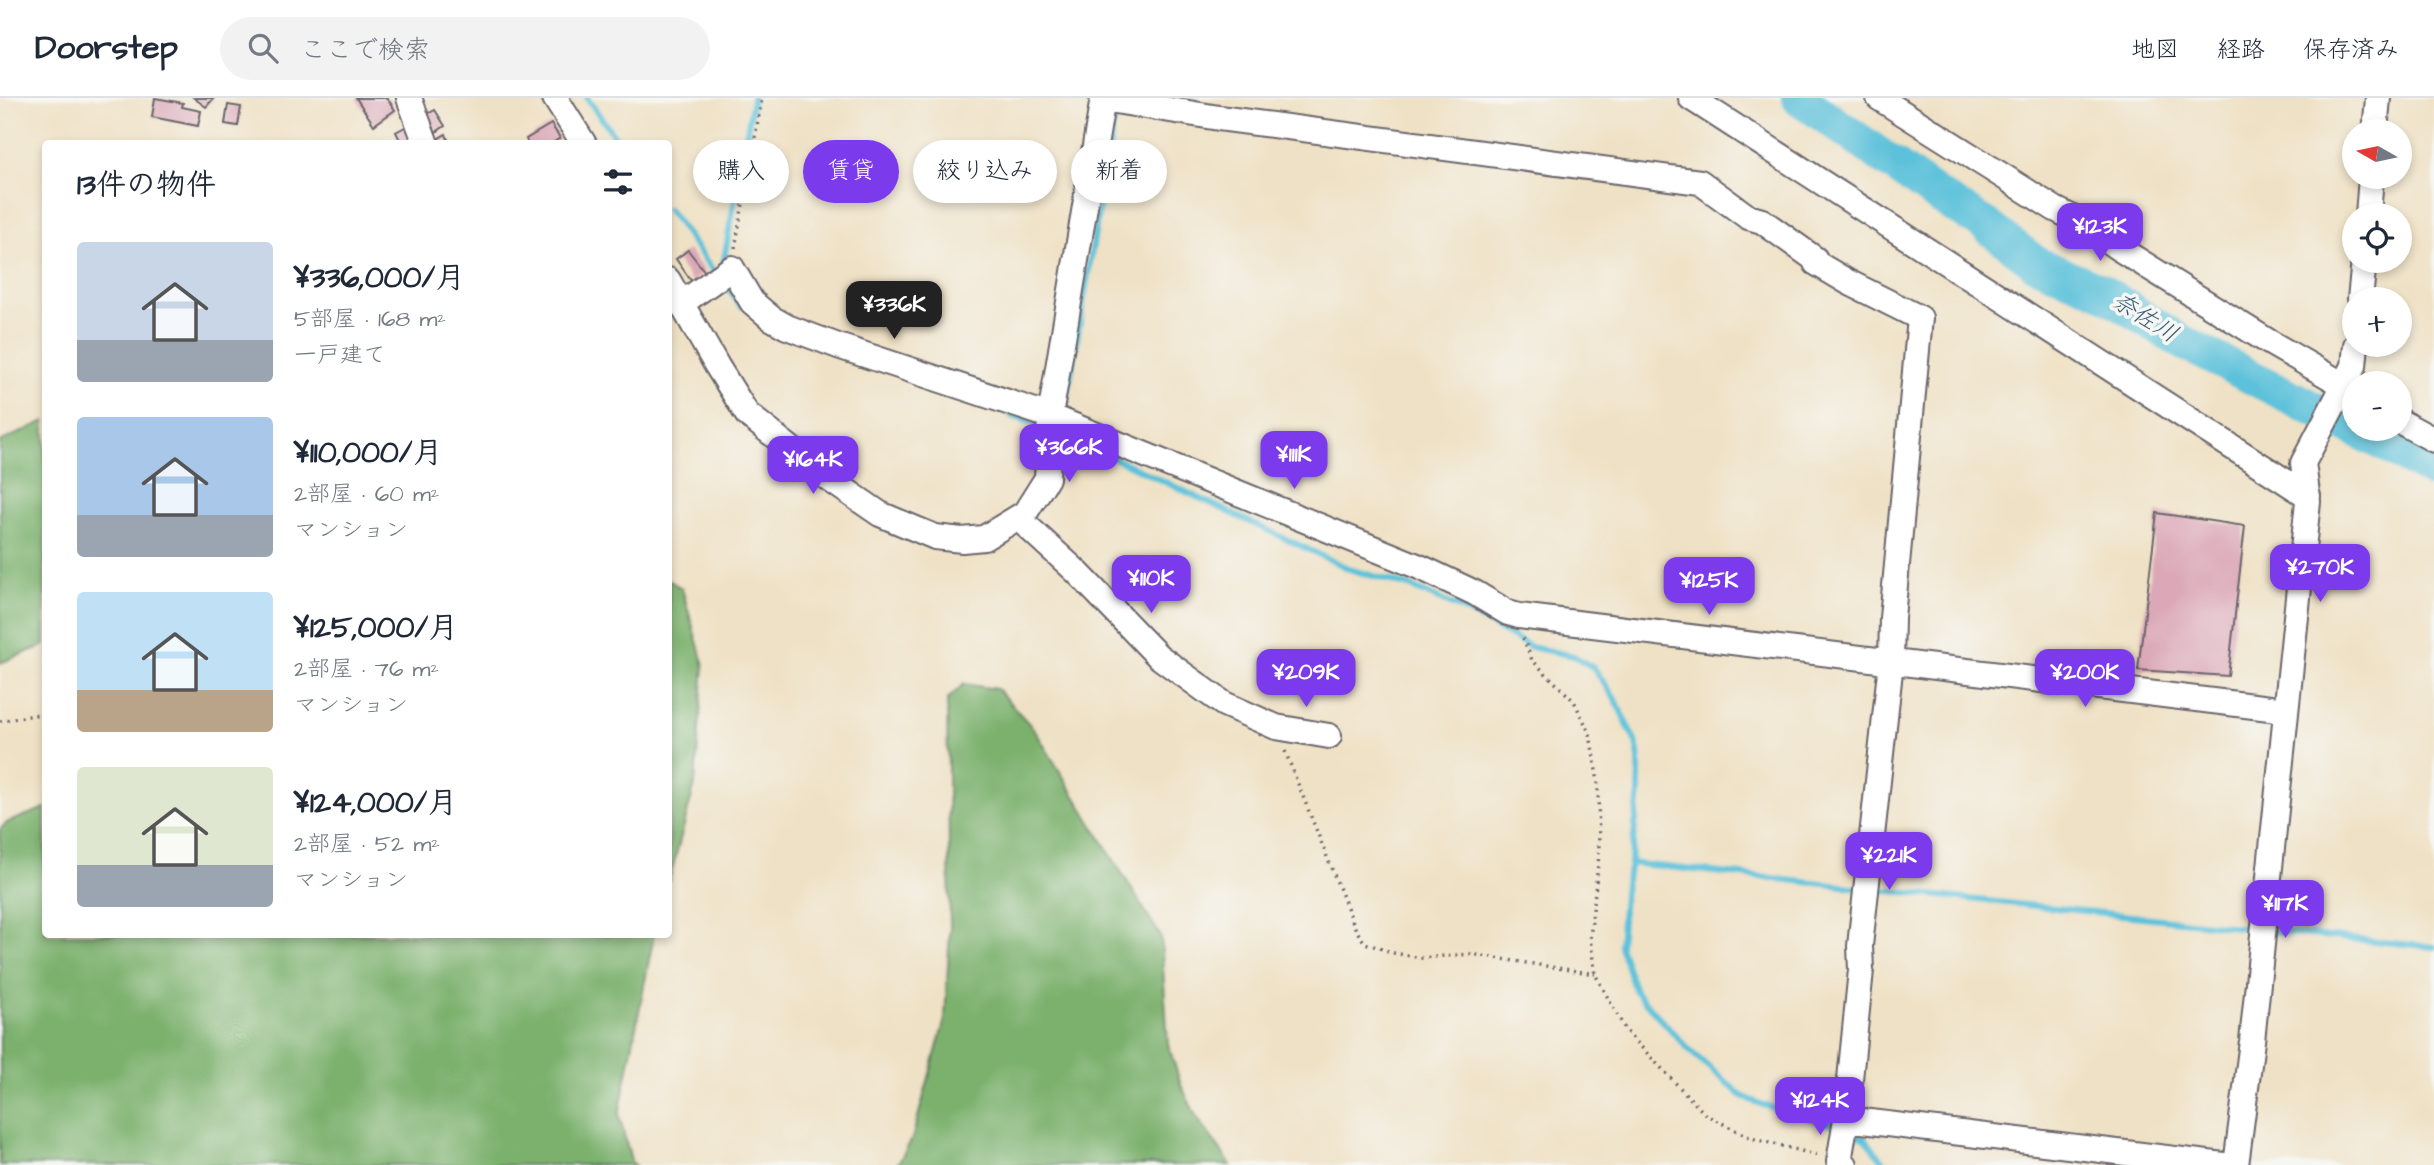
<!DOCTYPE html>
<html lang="ja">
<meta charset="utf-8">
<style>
:root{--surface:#fff;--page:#f2f2f3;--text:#1f2937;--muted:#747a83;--line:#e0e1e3;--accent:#7c3aed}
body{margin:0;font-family:"Architects Daughter","Klee One",sans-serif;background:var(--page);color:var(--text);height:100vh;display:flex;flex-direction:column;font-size:26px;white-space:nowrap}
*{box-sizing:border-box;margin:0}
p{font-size:23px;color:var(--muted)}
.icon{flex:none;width:38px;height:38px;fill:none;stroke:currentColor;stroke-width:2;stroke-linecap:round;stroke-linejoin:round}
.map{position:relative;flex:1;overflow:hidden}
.panel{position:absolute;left:42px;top:42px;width:630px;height:798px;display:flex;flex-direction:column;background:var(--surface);border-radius:7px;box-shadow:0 4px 10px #0003}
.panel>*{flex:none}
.hud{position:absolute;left:693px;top:42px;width:665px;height:63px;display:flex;gap:14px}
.needle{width:46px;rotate:279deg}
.fabs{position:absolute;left:2342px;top:21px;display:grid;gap:14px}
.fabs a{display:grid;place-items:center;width:70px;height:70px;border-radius:50%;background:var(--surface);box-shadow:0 4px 10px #0003;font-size:35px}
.price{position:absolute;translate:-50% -60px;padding:0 16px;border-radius:14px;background:var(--accent);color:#fff;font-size:23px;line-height:46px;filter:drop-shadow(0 2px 4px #0008)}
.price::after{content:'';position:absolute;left:50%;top:42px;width:21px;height:16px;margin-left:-10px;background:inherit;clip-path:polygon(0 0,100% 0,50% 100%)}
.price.current{background:#222;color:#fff}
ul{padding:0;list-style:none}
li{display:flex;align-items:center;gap:21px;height:175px;padding:0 35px}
li span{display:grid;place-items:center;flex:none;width:196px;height:140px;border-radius:7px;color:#555}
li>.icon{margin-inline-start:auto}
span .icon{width:84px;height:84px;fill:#fffc;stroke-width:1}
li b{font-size:30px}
h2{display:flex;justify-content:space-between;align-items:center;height:84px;padding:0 35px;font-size:30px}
.pill{padding:0 24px;border-radius:32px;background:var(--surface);box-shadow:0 4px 10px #0003;font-size:24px;line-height:63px}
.pill.current{background:var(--accent);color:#fff}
header{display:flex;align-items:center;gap:42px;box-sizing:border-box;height:98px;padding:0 35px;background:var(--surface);border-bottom:2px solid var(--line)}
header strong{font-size:33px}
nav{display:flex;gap:38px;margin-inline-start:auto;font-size:24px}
.search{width:490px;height:63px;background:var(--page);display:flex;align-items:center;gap:18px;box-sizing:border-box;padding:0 24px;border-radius:38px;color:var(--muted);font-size:26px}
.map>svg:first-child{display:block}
</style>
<header>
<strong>Doorstep</strong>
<div class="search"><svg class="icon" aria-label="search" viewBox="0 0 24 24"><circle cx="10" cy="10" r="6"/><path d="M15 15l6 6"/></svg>ここで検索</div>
<nav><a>地図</a><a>経路</a><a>保存済み</a></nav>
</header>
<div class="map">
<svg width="2434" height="1067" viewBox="0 0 2434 1067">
<rect width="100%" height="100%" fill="#f6f6f2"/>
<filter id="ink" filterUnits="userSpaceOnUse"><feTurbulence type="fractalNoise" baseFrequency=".0143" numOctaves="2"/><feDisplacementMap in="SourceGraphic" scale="14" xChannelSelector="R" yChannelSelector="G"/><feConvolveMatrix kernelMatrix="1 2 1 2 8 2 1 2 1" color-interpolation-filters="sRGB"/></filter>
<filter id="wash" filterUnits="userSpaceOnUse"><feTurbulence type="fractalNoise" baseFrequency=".00686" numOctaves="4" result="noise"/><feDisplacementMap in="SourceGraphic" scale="28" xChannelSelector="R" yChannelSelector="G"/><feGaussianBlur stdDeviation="1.57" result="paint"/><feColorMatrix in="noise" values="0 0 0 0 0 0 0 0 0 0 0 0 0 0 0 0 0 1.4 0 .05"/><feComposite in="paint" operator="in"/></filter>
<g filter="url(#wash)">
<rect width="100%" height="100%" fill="#efe1c5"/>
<path fill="#7cb16d" stroke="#4f6a54" stroke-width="2" d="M 45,323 L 45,547 L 0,565 L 0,344 Z
M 669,482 L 682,491 L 704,567 L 695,686 L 669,783 Z
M 964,586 L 997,591 L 1034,631 L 1161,839 L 1168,946 L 1181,987 L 1196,1018 L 1231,1067 L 897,1067 L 912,1041 L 945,921 L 950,830 L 947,602 Z
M 45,710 L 46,836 L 654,837 L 619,1017 L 631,1063 L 635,1067 L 0,1067 L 0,731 L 8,724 Z"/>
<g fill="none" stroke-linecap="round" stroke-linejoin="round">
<path stroke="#5cc1da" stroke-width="6" d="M 587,0 L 620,46
M 668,111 L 715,175
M 723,167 L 753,0
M 722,183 L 741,208
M 1011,318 L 1044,329
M 1064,319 L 1116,9
M 1061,335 L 1352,472 L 1409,488 L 1462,511 L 1531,549 L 1574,558 L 1594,570 L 1615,601 L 1636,645 L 1639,660 L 1639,695 L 1630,771 L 1625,785 L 1620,848 L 1635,893 L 1690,953 L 1742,998 L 1763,1007 L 1839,1028
M 1630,765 L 1861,790
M 1872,791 L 2258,831
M 2269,833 L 2434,849
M 1849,1032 L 1864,1040 L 1887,1067"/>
<path stroke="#5cc1da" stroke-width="35" d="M 1799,0 L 1938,98 L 1983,125 L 2037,166 L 2100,192 L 2180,243 L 2386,347 L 2434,374"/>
</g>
<g id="blocks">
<path fill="#dca8b8" d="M 155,0 L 183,5 L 182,9 L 201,13 L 198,28 L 152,19 Z
M 194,0 L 214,0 L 206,9 Z
M 356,0 L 387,0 L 395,12 L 374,27 Z
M 228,7 L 241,9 L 238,28 L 225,26 Z
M 435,12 L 445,28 L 436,34 L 426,17 Z
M 551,26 L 560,40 L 551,46 L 528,46 L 526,41 Z
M 405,29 L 415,46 L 402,46 L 396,34 Z
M 446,36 L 448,42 L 438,46 L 436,42 Z
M 688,152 L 705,174 L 692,184 L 676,161 Z
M 2157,415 L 2245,428 L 2228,578 L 2138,572 Z"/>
</g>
</g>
<g filter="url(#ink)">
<use href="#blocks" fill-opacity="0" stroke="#6a656b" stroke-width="2"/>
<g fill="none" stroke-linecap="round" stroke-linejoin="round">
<g stroke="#6a656b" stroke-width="28">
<path id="minor" d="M 409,0 L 426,46
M 555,0 L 584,46
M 1691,0 L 2308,398
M 1879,0 L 2055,111 L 2085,126 L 2115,148 L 2269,244 L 2354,293
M 1103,1 L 1219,20 L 1700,84 L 1748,119 L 1762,123 L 1815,161 L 1816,165 L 1848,184 L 1920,220 L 1892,520 L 1891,564 L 1860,848 L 1861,872 L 1846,1021 L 1839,1064 L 1845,1067
M 2375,33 L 2378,0
M 2368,117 L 2371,79
M 668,182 L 717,268 L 747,316 L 829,381 L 880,416 L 935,439 L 962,442 L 984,440 L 1025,415 L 1047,380 L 1050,318 L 1103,0
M 2360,201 L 2364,163
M 682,205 L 732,170 L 752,204 L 771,220 L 787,229 L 838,248 L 1050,318 L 1422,470 L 1475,495 L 1508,515 L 1519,518 L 2286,612
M 2399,323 L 2434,342
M 1018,420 L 1078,475 L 1158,558 L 1224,606 L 1276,629 L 1329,638
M 1846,1021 L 2224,1067
M 2236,1067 L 2252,943 L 2308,403 L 2303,365 L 2354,268 L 2356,247"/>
</g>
<path stroke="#6a656b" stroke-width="3.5" stroke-dasharray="2 5" stroke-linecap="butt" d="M 735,150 L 762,0
M 1523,540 L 1532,562 L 1574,603 L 1590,636 L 1598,684 L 1599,757 L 1590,840 L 1595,876 L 1626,933 L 1706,1017 L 1751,1040 L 1821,1058
M 0,623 L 46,615
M 1285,653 L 1356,832 L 1365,845 L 1394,855 L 1421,860 L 1471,856 L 1595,876"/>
<use href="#minor" stroke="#fff" stroke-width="24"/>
</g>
</g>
<g text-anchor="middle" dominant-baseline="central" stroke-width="7" stroke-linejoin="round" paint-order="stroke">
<g font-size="24" font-style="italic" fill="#365a73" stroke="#f6f6f2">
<text transform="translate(2145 220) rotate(32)">奈佐川</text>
</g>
</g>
</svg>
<div class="fabs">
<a><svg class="needle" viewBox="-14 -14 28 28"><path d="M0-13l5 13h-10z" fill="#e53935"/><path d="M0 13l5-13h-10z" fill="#747a83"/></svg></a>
<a><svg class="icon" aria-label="locate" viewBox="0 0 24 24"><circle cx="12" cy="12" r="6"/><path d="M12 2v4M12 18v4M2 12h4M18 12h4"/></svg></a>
<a>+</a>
<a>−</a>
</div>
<b class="price" style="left:2100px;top:165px">¥123K</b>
<b class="price current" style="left:894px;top:243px">¥336K</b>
<b class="price" style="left:1069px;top:386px">¥366K</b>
<b class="price" style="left:1294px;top:393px">¥111K</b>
<b class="price" style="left:813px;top:398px">¥164K</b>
<b class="price" style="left:2320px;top:506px">¥270K</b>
<b class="price" style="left:1151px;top:517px">¥110K</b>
<b class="price" style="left:1709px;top:519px">¥125K</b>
<b class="price" style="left:1306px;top:611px">¥209K</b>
<b class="price" style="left:2085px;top:611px">¥200K</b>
<b class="price" style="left:1889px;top:794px">¥221K</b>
<b class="price" style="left:2285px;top:842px">¥117K</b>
<b class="price" style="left:1820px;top:1039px">¥124K</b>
<div class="hud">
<a class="pill">購入</a>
<a class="pill current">賃貸</a>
<a class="pill">絞り込み</a>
<a class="pill">新着</a>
</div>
<section class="panel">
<h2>13件の物件<svg class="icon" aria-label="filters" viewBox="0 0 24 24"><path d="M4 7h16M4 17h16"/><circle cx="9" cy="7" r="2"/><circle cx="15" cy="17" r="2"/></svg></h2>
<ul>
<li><span style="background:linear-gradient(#c9d6e8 70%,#9aa5b1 0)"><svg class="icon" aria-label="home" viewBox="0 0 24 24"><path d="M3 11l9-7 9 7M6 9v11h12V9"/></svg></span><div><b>¥336,000/月</b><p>5部屋 · 168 m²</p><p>一戸建て</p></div></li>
<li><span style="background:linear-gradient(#a9c7e8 70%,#9aa5b1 0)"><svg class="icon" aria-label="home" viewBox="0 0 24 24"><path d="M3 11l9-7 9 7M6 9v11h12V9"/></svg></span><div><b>¥110,000/月</b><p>2部屋 · 60 m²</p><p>マンション</p></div></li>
<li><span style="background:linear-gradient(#bfe0f5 70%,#b9a48a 0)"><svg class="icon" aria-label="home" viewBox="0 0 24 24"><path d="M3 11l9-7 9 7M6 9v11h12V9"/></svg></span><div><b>¥125,000/月</b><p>2部屋 · 76 m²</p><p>マンション</p></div></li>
<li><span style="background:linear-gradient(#dfe7d0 70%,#9aa5b1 0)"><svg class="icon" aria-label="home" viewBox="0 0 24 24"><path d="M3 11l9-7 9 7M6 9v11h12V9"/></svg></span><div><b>¥124,000/月</b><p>2部屋 · 52 m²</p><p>マンション</p></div></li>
</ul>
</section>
</div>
